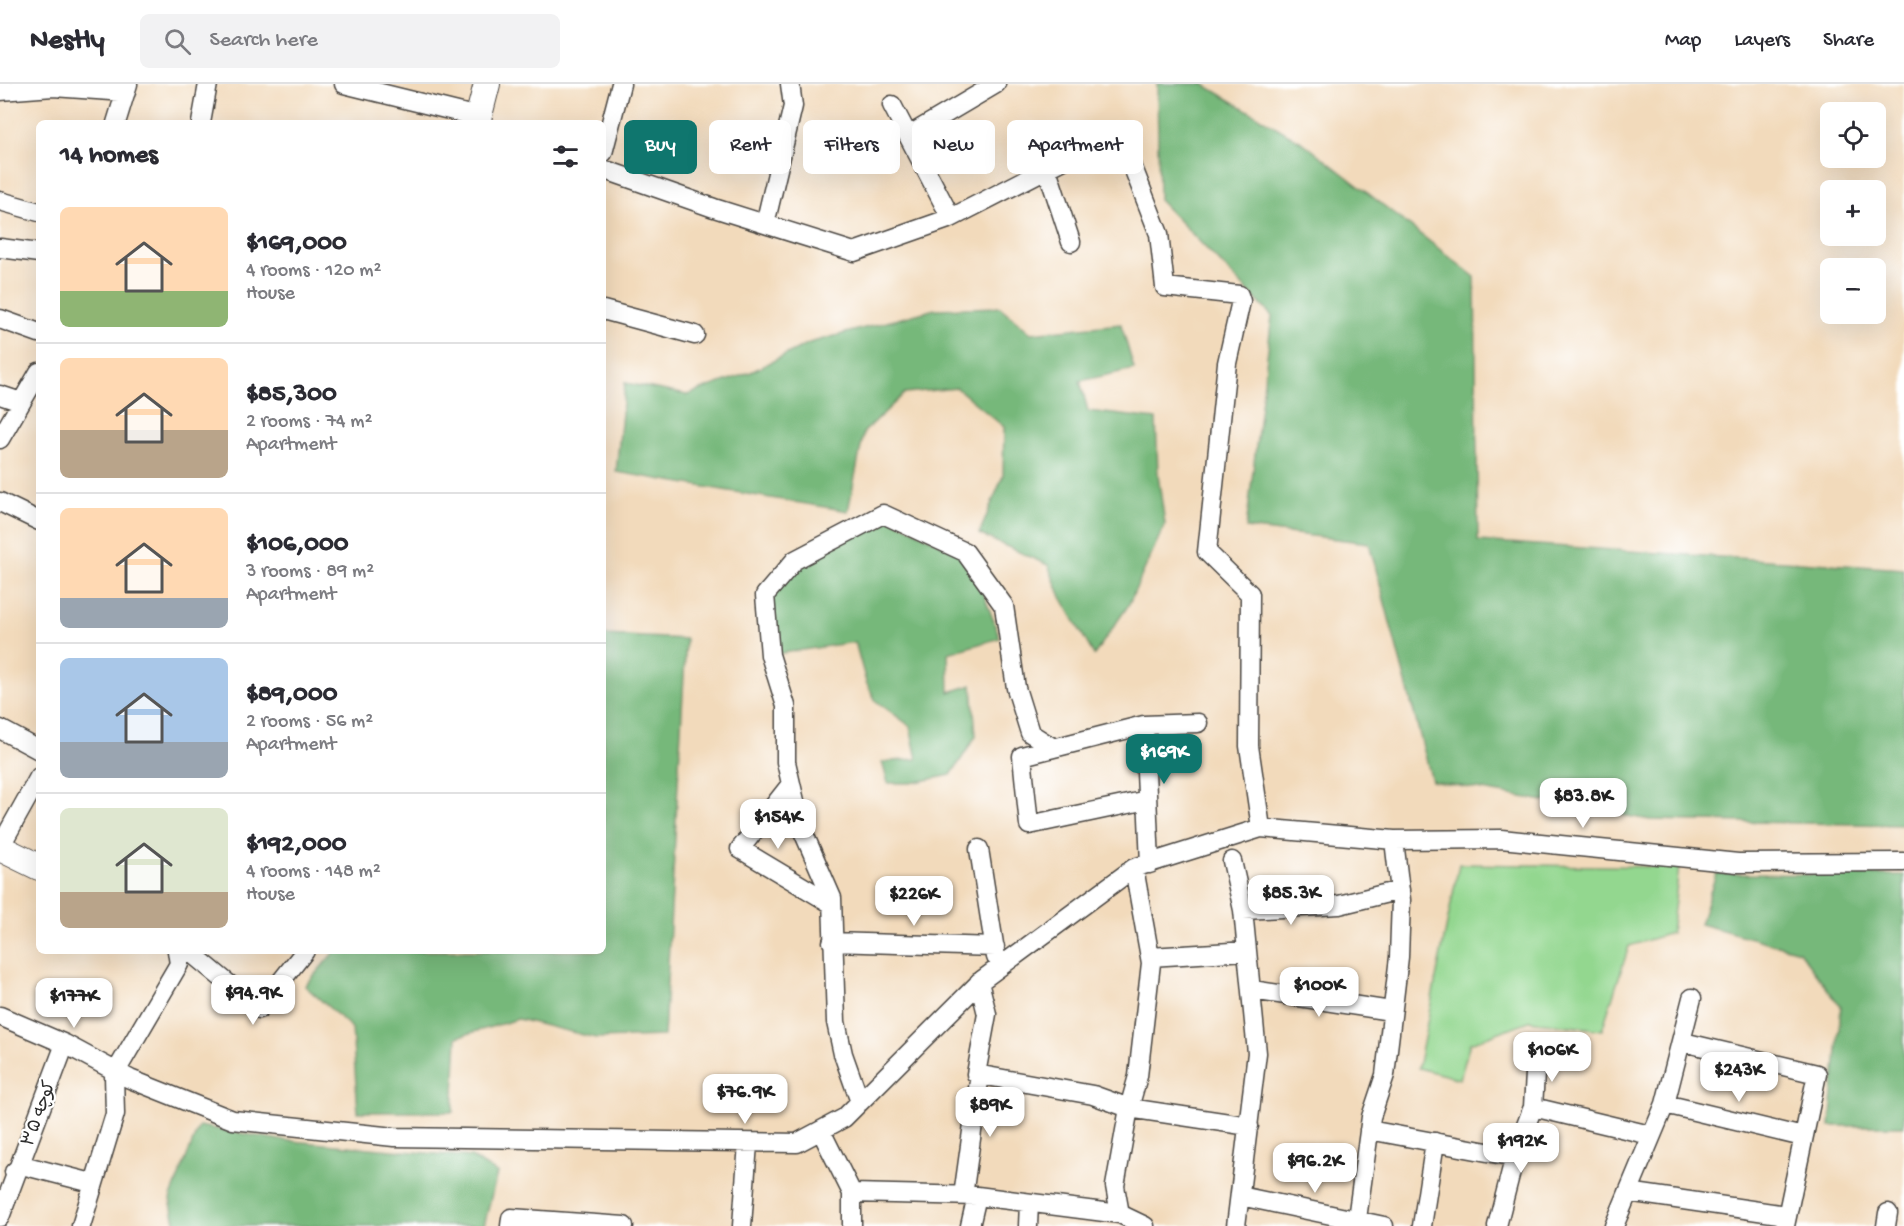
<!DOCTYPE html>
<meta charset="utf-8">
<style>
:root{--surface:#fff;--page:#f2f2f3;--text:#2b2b33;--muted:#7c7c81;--line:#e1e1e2;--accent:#0f766e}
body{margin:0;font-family:"Gochi Hand","Playpen Sans Arabic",sans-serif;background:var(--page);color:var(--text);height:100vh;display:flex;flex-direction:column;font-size:22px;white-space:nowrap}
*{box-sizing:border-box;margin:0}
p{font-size:20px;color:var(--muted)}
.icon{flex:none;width:33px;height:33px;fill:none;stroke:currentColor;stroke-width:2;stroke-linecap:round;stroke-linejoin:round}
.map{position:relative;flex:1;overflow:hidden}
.side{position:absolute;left:36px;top:36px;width:570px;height:834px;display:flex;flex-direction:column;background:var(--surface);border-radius:9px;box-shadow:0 6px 24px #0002}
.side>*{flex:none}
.banner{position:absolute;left:624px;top:36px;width:570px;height:54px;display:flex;gap:12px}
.buttons{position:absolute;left:1820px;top:18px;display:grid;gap:12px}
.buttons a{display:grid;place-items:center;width:66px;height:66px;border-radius:9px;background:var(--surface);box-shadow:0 6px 24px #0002;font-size:30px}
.price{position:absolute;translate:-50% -51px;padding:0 14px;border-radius:12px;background:#fff;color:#222;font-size:20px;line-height:39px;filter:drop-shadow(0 2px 3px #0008)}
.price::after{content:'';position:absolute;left:50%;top:36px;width:18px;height:14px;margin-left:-9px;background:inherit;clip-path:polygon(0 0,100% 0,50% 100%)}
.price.active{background:var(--accent);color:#fff}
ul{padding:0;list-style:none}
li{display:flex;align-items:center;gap:18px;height:150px;padding:0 24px}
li+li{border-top:2px solid var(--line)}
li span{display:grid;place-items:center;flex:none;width:168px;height:120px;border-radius:9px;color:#555}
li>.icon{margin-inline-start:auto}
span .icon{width:72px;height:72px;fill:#fffc;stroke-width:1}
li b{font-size:26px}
h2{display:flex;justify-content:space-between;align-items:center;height:72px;padding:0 24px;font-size:26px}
.chip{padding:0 21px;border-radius:9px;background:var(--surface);box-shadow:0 6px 24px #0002;font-size:21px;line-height:54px}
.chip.active{background:var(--accent);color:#fff}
header{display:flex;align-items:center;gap:36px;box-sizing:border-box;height:84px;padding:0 30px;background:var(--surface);border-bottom:2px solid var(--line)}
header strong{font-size:28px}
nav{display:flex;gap:33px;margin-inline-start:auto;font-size:21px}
.search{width:420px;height:54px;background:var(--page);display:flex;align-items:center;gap:15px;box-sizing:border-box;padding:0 21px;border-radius:9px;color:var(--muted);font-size:22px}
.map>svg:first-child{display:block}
</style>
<header>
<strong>Nestly</strong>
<div class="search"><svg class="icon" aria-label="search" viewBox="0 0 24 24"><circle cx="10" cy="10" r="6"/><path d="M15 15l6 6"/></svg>Search here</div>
<nav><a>Map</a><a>Layers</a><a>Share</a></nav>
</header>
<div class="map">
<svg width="1904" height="1142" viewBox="0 0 1904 1142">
<rect width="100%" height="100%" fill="#fff"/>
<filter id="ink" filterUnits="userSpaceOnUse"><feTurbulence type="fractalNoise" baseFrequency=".0167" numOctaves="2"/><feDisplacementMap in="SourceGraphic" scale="12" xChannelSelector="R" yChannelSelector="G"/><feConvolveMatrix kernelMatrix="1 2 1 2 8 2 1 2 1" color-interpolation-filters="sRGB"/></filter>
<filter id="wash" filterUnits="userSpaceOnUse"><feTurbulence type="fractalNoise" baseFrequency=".008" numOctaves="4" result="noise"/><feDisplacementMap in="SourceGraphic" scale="24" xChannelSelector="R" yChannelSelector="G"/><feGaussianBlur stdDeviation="1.35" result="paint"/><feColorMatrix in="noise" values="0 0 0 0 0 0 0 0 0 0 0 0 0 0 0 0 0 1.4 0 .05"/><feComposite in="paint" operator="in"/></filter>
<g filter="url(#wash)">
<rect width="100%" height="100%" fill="#f2dabb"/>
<path fill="#93d78f" stroke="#5f815d" stroke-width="1.5" d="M 1459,780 L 1679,783 L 1671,849 L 1629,862 L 1602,946 L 1529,937 L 1470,959 L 1460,995 L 1418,984 Z"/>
<path fill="#76b87a" stroke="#507252" stroke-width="1.5" d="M 1157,0 L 1203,0 L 1305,60 L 1475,193 L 1478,457 L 1904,485 L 1904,741 L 1650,736 L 1432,697 L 1369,459 L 1246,444 L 1272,232 L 1159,116 Z
M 1000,223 L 1031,249 L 1121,240 L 1134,285 L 1080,297 L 1088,327 L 1156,335 L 1158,391 L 1165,440 L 1128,522 L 1094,571 L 1061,513 L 1048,481 L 979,450 L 1003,392 L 1004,343 L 957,304 L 905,309 L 864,348 L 848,427 L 616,388 L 625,299 L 687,311 L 751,288 L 809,259 L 935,225 Z
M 883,430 L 971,476 L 1000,554 L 948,569 L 949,608 L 972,601 L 976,652 L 951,691 L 911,699 L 888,699 L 882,678 L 917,675 L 910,642 L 876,617 L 866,598 L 855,558 L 770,571 L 765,511 L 795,476 Z
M 603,551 L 686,555 L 664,952 L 596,954 L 518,935 L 457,953 L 453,1028 L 358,1028 L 352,944 L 305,902 L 335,867 L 603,867 Z
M 1716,790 L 1904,791 L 1904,1042 L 1830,1042 L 1841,923 L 1799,867 L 1700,840 Z
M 199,1042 L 280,1056 L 471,1073 L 497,1089 L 484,1142 L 176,1142 L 170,1115 Z"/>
</g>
<g filter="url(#ink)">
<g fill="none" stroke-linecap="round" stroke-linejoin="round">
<g stroke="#494541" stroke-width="21">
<path id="street" d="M 344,0 L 478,33
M 0,7 L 53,3 L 126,8
M 892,21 L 951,134
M 116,39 L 128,0
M 201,39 L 208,0
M 908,52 L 996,0
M 603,69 L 621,0
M 603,85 L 714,124 L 854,168 L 951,134 L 1093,61 L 1123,58 L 1159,150 L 1165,203 L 1239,211 L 1241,217 L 1227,279 L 1207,468 L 1250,510 L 1249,662 L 1261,744
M 1047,85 L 1071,158
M 0,117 L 39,128
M 765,140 L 793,22 L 790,0
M 0,164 L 39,169
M 603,226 L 695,251
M 0,235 L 39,249
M 0,311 L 21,318
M 0,355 L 39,288
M 0,418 L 39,437
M 1144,641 L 1022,672 L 1029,741 L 1147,716
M 0,645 L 39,666
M 791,700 L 740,765 L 832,820
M 0,763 L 39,693
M 979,765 L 996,873
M 1232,777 L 1243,826 L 1257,969 L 1236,1142
M 1150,780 L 1144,641 L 1198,639
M 1134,784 L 1151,879 L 1138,992 L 1129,1024 L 1115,1102 L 1120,1130 L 1145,1142
M 1243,826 L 1339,821 L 1400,806
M 832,858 L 995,863
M 189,867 L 259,925 L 305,867
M 1150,873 L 1247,867
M 979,898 L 987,930 L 976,990 L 1093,1011 L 1129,1024 L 1249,1042
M 1252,906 L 1391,927
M 0,932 L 65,960 L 130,995 L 233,1036 L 394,1053 L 797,1059 L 844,1034 L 982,896 L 1134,784 L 1261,744 L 1394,756 L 1501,755 L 1738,779 L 1904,778
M 1683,958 L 1817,990 L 1785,1142
M 860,1018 L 843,970 L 836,938 L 832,814 L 801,743 L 786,678 L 786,622 L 770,571 L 765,511 L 795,476 L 883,430 L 965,468 L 1004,522 L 1016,604 L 1030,649 L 1052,663
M 1665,1020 L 1803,1053
M 1533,1023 L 1536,973
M 1369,1046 L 1514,1073 L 1533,1023 L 1650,1051
M 821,1047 L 852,1109 L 852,1142
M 14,1088 L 22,1081 L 92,1099
M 1628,1108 L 1786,1131
M 852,1109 L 977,1112 L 1120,1130
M 963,1112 L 980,990
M 1240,1112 L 1384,1142
M 0,1133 L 65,960
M 81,1142 L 115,1030 L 114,991 L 179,880 L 177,867
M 510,1142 L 511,1134 L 624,1142
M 742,1142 L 748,1059
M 970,1142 L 977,1112
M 1028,1142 L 1029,1119
M 1356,1142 L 1371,1033 L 1385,991 L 1399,873 L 1401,816 L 1394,756
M 1422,1142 L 1435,1058
M 1497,1142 L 1516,1068
M 1614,1142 L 1665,1020 L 1692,914
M 1886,1142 L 1888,1129"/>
</g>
<g stroke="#494541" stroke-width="28">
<path id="secondary" d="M 477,39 L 487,0
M 0,764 L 39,783"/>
</g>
<use href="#street" stroke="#fff" stroke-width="18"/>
<use href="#secondary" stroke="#fff" stroke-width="26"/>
</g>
</g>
<g text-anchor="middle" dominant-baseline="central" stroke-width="4.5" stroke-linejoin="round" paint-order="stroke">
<g font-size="18" fill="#2b2b2b" stroke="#fff">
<text transform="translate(40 1030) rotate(-70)">کوچه ۳۵</text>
</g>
</g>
</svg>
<div class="buttons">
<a><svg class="icon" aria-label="locate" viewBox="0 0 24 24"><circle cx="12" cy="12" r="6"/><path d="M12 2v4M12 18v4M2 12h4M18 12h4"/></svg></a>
<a>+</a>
<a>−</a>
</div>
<b class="price active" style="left:1164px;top:701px">$169K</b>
<b class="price" style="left:1583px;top:745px">$83.8K</b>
<b class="price" style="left:778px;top:766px">$154K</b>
<b class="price" style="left:1291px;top:842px">$85.3K</b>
<b class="price" style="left:914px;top:843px">$226K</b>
<b class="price" style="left:1319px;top:934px">$100K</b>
<b class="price" style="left:253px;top:942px">$94.9K</b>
<b class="price" style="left:74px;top:945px">$177K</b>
<b class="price" style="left:1552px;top:999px">$106K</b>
<b class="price" style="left:1739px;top:1019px">$243K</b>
<b class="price" style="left:745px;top:1041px">$76.9K</b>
<b class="price" style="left:990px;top:1054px">$89K</b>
<b class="price" style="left:1521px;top:1090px">$192K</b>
<b class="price" style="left:1315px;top:1110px">$96.2K</b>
<div class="banner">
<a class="chip active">Buy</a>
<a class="chip">Rent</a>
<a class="chip">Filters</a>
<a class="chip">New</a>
<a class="chip">Apartment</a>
</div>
<section class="side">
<h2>14 homes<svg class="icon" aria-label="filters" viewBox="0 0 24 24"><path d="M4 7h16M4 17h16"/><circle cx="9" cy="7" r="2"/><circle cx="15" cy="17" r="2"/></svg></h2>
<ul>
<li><span style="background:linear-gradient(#ffd9b3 70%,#8fb573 0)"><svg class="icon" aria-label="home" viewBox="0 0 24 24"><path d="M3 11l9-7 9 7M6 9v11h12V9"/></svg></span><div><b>$169,000</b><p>4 rooms · 120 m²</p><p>House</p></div></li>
<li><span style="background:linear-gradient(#ffd9b3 60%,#b9a48a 0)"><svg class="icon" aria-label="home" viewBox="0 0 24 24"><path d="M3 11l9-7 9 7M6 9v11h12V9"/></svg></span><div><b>$85,300</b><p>2 rooms · 74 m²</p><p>Apartment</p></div></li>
<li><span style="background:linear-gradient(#ffd9b3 75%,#9aa5b1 0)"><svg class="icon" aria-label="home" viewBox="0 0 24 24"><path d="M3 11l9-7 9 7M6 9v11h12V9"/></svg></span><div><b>$106,000</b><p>3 rooms · 89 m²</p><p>Apartment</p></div></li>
<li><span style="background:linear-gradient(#a9c7e8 70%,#9aa5b1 0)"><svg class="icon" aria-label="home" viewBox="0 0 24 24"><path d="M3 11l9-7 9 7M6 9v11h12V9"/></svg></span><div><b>$89,000</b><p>2 rooms · 56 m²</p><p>Apartment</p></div></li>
<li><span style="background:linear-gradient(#dfe7d0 70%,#b9a48a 0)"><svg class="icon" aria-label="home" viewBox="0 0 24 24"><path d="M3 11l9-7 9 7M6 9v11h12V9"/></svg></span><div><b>$192,000</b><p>4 rooms · 148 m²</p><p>House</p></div></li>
</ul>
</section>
</div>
